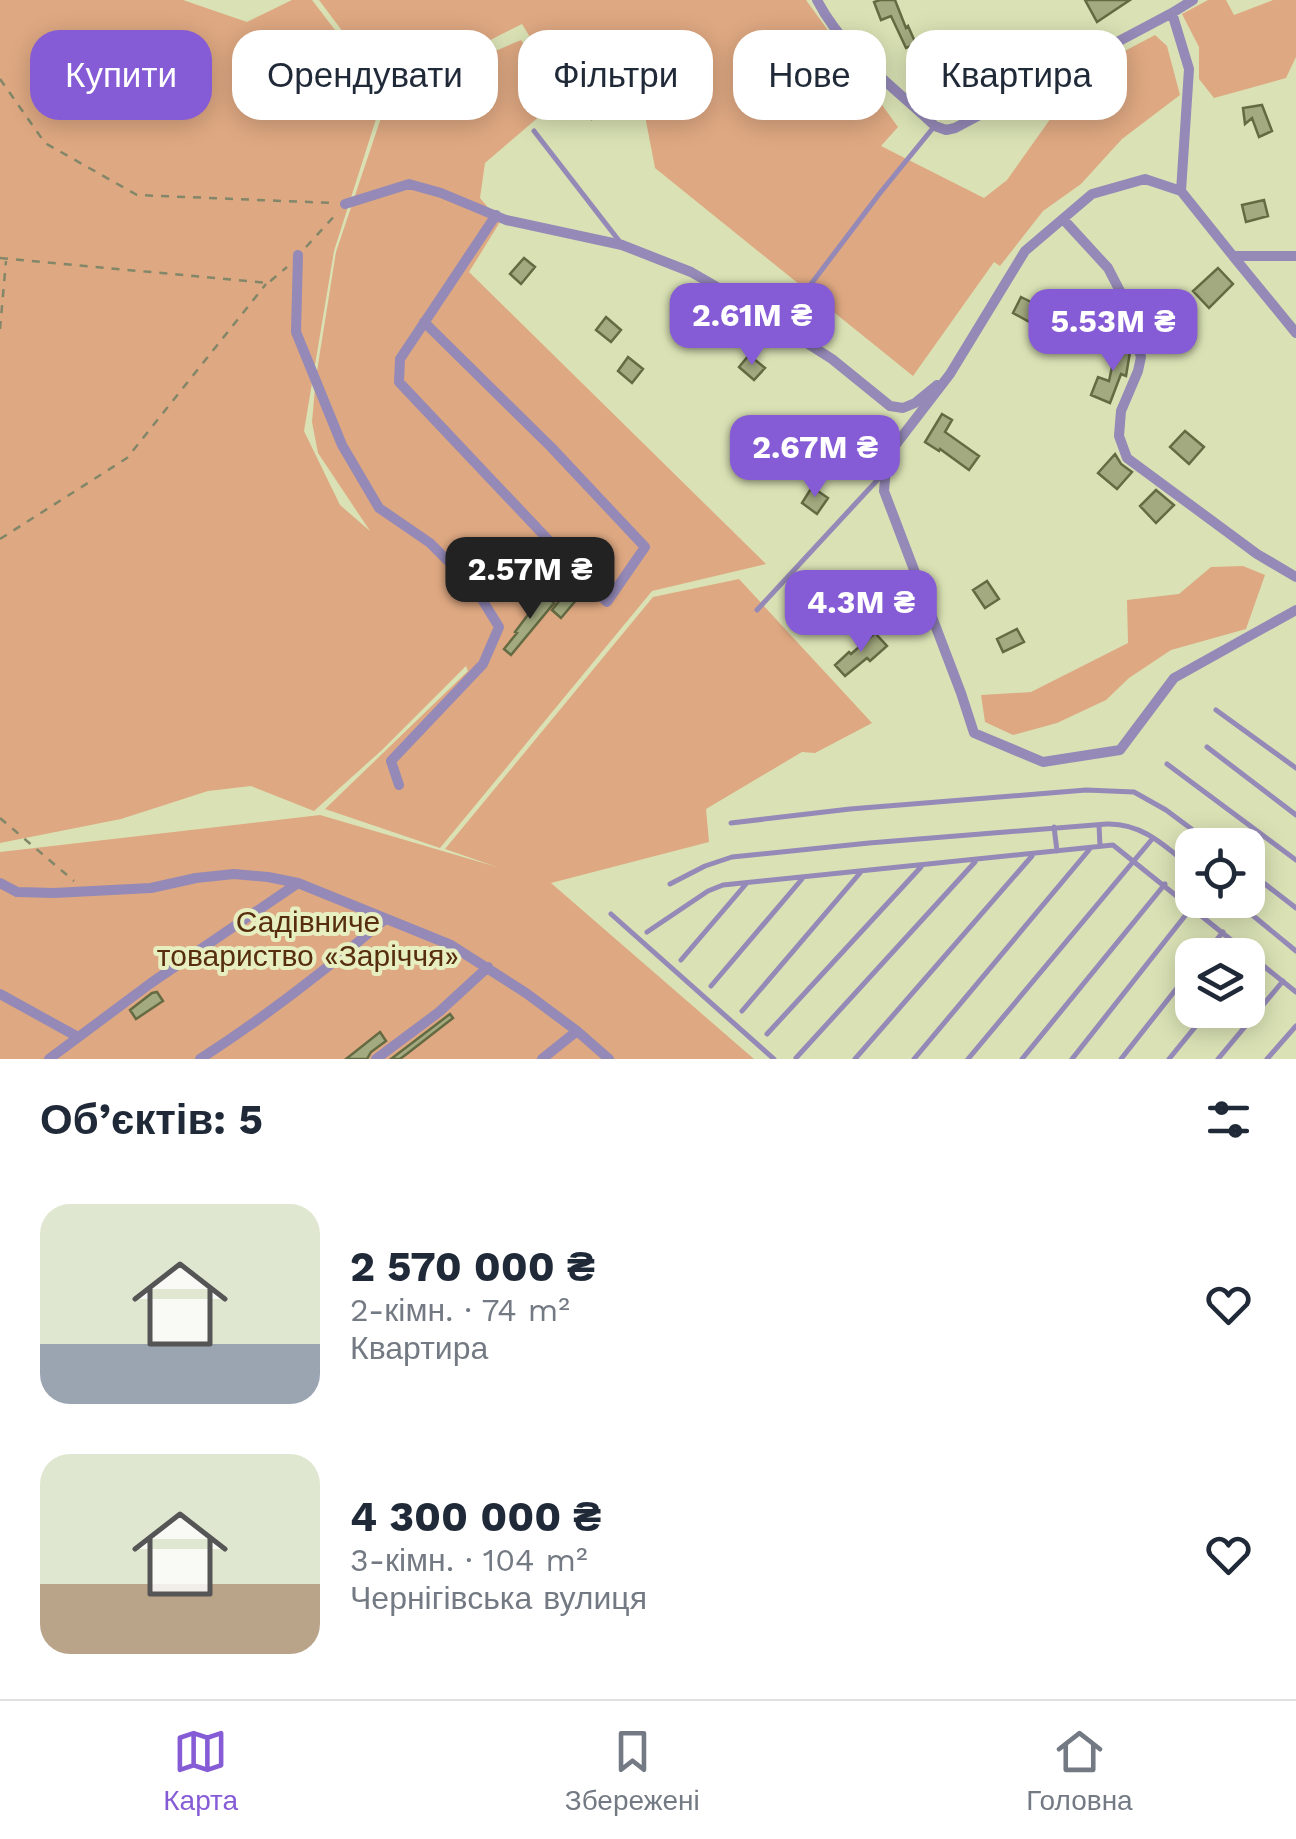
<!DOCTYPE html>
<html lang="uk">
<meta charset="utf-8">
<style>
:root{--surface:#fff;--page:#f6f6f7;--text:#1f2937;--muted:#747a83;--line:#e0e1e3;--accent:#865cd6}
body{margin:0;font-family:"Work Sans",sans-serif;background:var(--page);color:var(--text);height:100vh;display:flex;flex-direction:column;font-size:38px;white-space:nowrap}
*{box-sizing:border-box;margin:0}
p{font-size:32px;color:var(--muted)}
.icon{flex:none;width:55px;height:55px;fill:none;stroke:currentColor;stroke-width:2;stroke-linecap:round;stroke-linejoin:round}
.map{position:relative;height:1059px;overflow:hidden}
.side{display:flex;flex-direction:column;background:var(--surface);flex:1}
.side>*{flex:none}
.guide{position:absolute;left:30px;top:30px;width:1238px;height:90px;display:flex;gap:20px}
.fabs{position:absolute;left:1175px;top:828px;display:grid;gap:20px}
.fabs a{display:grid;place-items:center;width:90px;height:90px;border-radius:20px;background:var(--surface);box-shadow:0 5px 25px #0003;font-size:50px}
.price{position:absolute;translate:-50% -85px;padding:0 22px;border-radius:20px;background:var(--accent);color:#fff;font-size:32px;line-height:65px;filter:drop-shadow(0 2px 5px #0008)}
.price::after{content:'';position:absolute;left:50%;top:60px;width:30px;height:22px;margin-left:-15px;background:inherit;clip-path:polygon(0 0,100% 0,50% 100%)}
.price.active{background:#222;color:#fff}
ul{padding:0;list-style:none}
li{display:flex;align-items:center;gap:30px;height:250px;padding:0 40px}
li span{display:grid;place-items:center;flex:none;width:280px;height:200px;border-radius:30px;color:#555}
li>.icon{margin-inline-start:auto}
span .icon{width:120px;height:120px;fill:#fffc;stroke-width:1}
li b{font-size:42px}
h2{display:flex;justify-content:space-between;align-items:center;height:120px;padding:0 40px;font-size:42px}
.tag{padding:0 35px;border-radius:30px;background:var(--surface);box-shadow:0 5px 25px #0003;font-size:35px;line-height:90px}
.tag.active{background:var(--accent);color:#fff}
.tabs{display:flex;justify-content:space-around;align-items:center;height:140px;border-top:2px solid var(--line);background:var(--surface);font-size:28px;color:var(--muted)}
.tabs a{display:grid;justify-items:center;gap:5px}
.tabs .active{color:var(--accent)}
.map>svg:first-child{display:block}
</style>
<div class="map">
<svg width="1296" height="1059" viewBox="0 0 1296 1059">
<rect width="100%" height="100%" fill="#dae2b5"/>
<path fill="#dea882" d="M 0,0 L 183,0 L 247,22 L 292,0 L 312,0 L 384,94 L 334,251 L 304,431 L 340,505 L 370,531 L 318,453 L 312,422 L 316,377 L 336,252 L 388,97 L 521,40 L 562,97 L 485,163 L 480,198 L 500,222 L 469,272 L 766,564 L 652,591 L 440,848 L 325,809 L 468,671 L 466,666 L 382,750 L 314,811 L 251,786 L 208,791 L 121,819 L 0,843 Z
M 319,0 L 806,0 L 898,127 L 881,146 L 984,198 L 1007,180 L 1083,73 L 1155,35 L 1167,46 L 1180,95 L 1122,139 L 1081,184 L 1043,211 L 1000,266 L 994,262 L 913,376 L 655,168 L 642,100 L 615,44 L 548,66 L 522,24 L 388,92 Z
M 1208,0 L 1226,0 L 1234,15 L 1273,0 L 1296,0 L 1296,57 L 1286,78 L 1214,98 L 1199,79 L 1199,47 L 1182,14 Z
M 1243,566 L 1265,575 L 1246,629 L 1171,650 L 1129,678 L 1106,700 L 1057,723 L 1013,735 L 985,722 L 981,695 L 1031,692 L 1128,643 L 1127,600 L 1179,594 L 1211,567 Z
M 739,579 L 872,723 L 815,753 L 802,752 L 706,809 L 709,842 L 551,883 L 754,1059 L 0,1059 L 0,852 L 320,815 L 497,867 L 445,849 L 653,597 Z"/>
<path fill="#a3aa7f" stroke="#646b42" stroke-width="2.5" d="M 880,0 L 895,0 L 906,28 L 908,26 L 916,44 L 906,48 L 891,16 L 881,20 L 874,2 Z
M 1085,0 L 1130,0 L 1097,22 Z
M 606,90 L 614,111 L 592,119 L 584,98 Z
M 1262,105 L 1272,131 L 1259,137 L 1252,118 L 1245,124 L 1243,108 Z
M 1264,200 L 1268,216 L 1246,222 L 1242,205 Z
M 524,258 L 535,267 L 521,284 L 510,274 Z
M 1218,268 L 1233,284 L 1209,308 L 1193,291 Z
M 1021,297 L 1043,308 L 1035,325 L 1013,313 Z
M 606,317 L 621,330 L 611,342 L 596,330 Z
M 1117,343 L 1128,345 L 1130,352 L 1126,376 L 1121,374 L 1110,403 L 1091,395 L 1098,377 L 1109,381 Z
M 749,355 L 765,368 L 754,380 L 739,367 Z
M 628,357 L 643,369 L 632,383 L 618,371 Z
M 942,414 L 952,420 L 945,432 L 979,456 L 969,470 L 940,449 L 939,451 L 925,442 Z
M 1185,431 L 1204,447 L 1189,464 L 1170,447 Z
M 853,433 L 871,445 L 861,459 L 844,446 Z
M 1115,454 L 1121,464 L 1132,472 L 1117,489 L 1098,473 Z
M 812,487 L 828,498 L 817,514 L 802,503 Z
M 1156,490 L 1174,505 L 1156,523 L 1140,506 Z
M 987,581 L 999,599 L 985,608 L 973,590 Z
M 573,584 L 583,592 L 561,618 L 552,610 Z
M 543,593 L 554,603 L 511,655 L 504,649 L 517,633 L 515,632 L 533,608 L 532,606 Z
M 1017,629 L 1024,642 L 1003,652 L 997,639 Z
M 875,633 L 887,646 L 870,661 L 867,658 L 845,676 L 835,665 L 849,652 L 851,654 Z
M 157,992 L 163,1001 L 136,1019 L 130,1010 L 152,993 Z
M 450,1014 L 453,1018 L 408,1053 L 400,1059 L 391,1059 Z
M 380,1032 L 386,1041 L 371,1052 L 367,1059 L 346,1059 Z"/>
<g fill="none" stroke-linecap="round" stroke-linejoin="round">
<path stroke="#818768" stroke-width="2.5" stroke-dasharray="8 8" stroke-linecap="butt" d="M 0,79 L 45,143 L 137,195 L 333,203
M 306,247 L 338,212
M 0,258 L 268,283 L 287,267
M 0,329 L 6,261
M 0,539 L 127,458 L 266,284
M 0,818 L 74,881"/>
<path stroke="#9489b7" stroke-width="5" d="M 534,131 L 620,242
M 780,325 L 880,193 L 933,128
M 757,610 L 882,475
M 1216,710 L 1296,768
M 1207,747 L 1296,815
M 1167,764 L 1296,860
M 731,823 L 850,809 L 1086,790 L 1134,792 L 1166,810 L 1213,845
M 1099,825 L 1100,846
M 1054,827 L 1057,851
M 1248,871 L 1296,908
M 670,884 L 705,866 L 732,857 L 869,843 L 1107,824 C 1143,823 1166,847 1192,868
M 1234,900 L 1296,951
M 611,914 L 774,1059
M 647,932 L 708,891 L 723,885 L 1113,845 L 1296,992
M 1204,955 L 1223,932
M 681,960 L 746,884
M 711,986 L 802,879
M 742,1011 L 860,873
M 767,1034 L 921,867
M 796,1058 L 975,862
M 855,1059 L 1032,856
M 914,1059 L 1089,850
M 968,1059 L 1153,838
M 1022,1059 L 1165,884
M 1072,1059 L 1192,907
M 1121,1059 L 1192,969
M 1169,1059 L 1209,1010
M 1218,1059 L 1283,981
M 1267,1059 L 1296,1026"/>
<path stroke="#9489b7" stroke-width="10" d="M 817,0 C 843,51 894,87 935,126 L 946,130 L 955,128 L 1172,13 L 1193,0
M 1172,13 L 1189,69 L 1181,191
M 345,204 L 409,184 L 441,193 L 506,220 L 622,245 L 691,272 L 736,298 L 832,359 L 890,406 L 903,408 L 915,403 L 937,385
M 1063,219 L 1108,268 L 1122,295 L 1141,357 L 1138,371 L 1121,411 L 1119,436 L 1127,458 L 1257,554 L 1296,577
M 298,255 L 296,332 L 342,445 L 379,508 L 430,543 L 475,588 L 499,627 L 483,664 L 391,761 L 399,785
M 1233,256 L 1296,333
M 1296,256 L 1233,256 L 1181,191 L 1145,179 L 1092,194 L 1025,251 L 950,374 L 887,456 L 884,491 L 961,693 L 974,733 L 1043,762 L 1120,750 L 1174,678 L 1296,610
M 424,322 L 551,447 L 645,547 L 607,602 L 399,382 L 400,359 L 496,215
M 0,883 L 17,892 L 54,893 L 151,888 L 196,878 L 234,874 L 268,877 L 298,883 L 451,945 L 526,993 L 577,1031 L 609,1059
M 0,994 L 78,1037
M 49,1059 L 151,983 L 298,883
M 200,1059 C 265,1017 326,970 384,920
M 376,1059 L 439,1012 L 488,967
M 542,1059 L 577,1031"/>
</g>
<g text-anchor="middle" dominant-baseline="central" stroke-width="8" stroke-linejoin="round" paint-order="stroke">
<g font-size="30" fill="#572e0d" stroke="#e7efc1">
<text x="308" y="921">Садівниче<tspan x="308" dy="34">товариство «Заріччя»</tspan></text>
</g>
</g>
</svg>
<div class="fabs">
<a><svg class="icon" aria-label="locate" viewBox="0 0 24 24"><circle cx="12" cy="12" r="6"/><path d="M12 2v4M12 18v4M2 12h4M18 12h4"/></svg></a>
<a><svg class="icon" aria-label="layers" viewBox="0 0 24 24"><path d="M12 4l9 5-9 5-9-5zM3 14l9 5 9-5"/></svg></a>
</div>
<b class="price" style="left:752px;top:368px">2.61M ₴</b>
<b class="price" style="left:1113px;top:374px">5.53M ₴</b>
<b class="price" style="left:815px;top:500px">2.67M ₴</b>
<b class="price active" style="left:530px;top:622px">2.57M ₴</b>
<b class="price" style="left:861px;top:655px">4.3M ₴</b>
<div class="guide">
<a class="tag active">Купити</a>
<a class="tag">Орендувати</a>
<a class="tag">Фільтри</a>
<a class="tag">Нове</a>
<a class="tag">Квартира</a>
</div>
</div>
<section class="side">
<h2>Об’єктів: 5<svg class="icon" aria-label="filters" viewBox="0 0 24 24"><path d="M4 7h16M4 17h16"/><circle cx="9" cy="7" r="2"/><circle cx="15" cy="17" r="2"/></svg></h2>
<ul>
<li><span style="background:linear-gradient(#dfe7d0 70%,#9aa5b1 0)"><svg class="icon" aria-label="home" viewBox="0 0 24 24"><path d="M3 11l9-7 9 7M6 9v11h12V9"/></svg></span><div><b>2 570 000 ₴</b><p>2-кімн. · 74 m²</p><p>Квартира</p></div><svg class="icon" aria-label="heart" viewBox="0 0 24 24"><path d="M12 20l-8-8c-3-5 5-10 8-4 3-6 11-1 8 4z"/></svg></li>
<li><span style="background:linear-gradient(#dfe7d0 65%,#b9a48a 0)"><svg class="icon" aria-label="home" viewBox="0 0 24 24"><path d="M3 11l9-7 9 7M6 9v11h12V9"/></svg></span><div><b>4 300 000 ₴</b><p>3-кімн. · 104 m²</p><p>Чернігівська вулиця</p></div><svg class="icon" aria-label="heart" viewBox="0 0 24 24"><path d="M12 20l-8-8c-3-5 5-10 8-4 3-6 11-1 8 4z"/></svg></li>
</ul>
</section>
<nav class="tabs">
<a class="active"><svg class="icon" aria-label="map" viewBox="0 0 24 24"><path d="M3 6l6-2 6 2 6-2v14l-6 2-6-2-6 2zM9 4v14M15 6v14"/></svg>Карта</a>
<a><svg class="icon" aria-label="saved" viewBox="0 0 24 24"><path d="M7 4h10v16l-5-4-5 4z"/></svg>Збережені</a>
<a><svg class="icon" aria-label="home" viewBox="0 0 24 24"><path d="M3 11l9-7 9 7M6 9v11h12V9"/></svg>Головна</a>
</nav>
